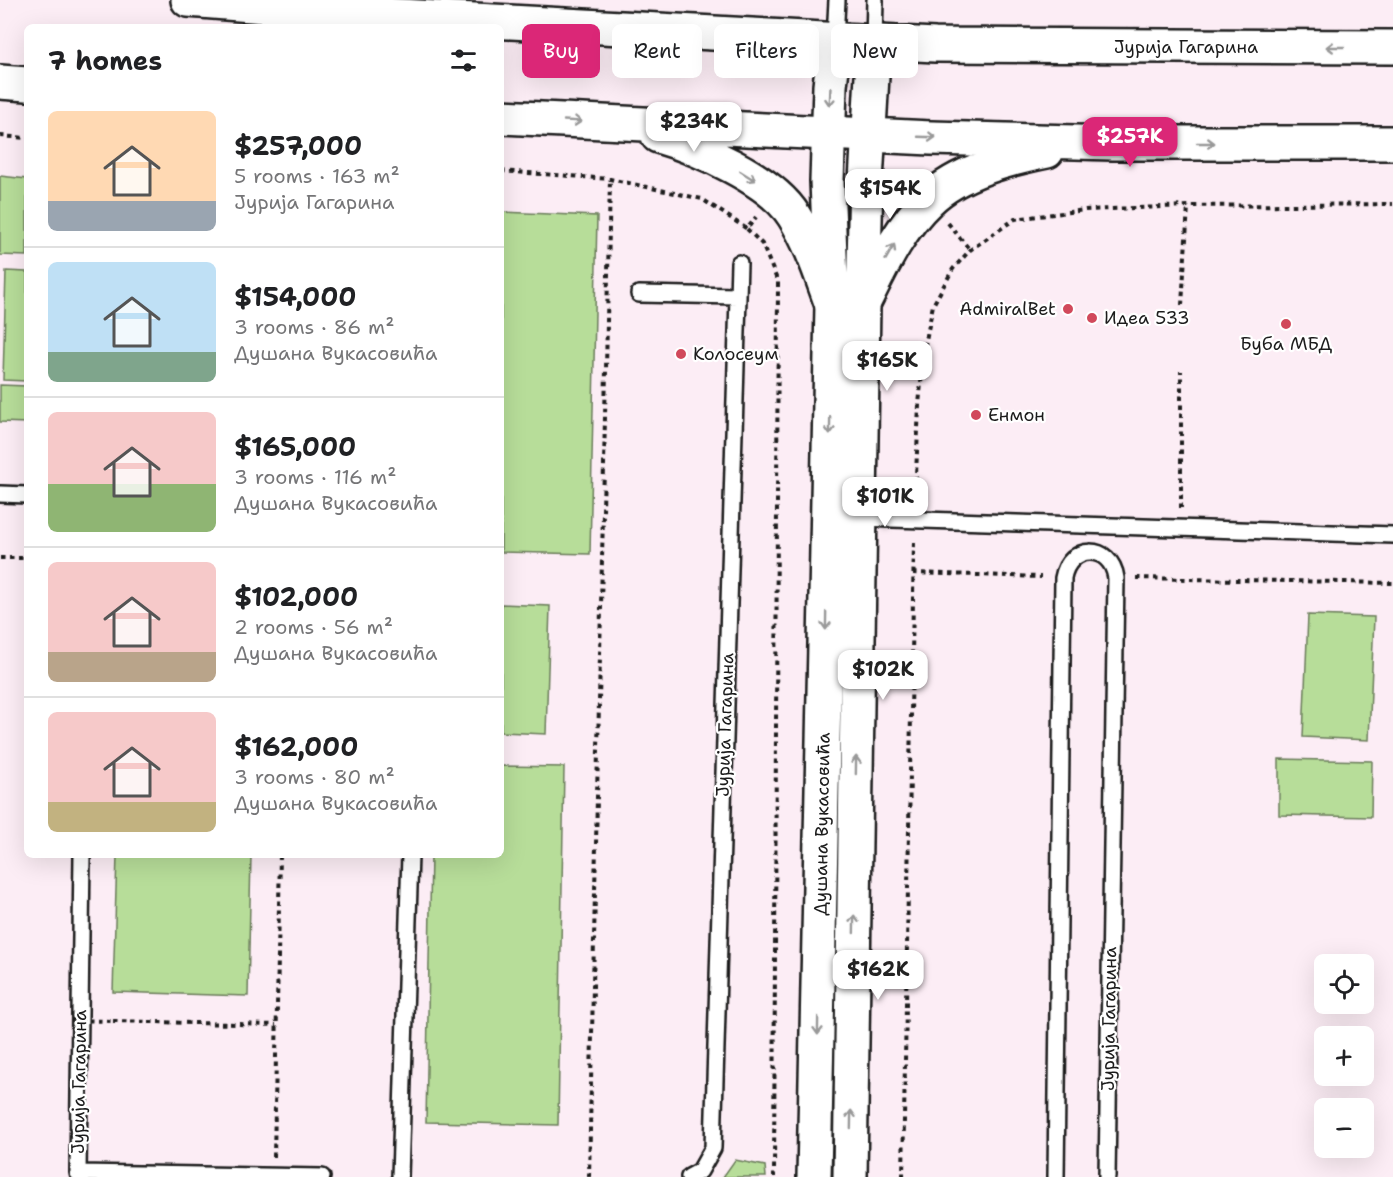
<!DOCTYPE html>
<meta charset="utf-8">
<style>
:root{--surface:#fff;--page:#f2f2f2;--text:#202124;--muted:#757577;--line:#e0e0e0;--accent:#db2777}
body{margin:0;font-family:"Shantell Sans",sans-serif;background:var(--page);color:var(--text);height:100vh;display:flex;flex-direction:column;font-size:22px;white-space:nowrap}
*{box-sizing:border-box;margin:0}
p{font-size:20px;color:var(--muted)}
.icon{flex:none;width:33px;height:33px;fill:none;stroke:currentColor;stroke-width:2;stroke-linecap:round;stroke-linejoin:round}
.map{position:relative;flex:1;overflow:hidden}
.panel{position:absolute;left:24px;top:24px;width:480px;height:834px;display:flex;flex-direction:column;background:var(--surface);border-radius:9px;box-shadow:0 6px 24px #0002}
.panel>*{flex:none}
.guide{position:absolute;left:522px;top:24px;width:570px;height:54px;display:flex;gap:12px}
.fabs{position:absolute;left:1314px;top:954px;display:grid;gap:12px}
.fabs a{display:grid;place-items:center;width:60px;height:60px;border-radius:9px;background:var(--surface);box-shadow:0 6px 24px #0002;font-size:30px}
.price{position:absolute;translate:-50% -51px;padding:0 14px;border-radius:12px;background:#fff;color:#222;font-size:20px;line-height:39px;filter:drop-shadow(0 2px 3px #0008)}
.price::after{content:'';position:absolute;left:50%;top:36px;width:18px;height:14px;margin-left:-9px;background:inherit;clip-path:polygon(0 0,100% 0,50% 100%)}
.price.on{background:var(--accent);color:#fff}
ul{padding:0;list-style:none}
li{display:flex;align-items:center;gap:18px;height:150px;padding:0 24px}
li+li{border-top:2px solid var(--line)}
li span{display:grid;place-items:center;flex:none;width:168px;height:120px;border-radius:9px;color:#555}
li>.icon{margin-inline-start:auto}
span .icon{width:72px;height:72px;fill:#fffc;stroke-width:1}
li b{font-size:26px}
h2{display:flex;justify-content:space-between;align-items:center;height:72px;padding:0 24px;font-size:26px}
.chip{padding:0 21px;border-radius:9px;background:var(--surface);box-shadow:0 6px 24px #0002;font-size:21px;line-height:54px}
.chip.on{background:var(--accent);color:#fff}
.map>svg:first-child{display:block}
</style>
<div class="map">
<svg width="1393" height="1177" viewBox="0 0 1393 1177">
<rect width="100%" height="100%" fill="#fcedf5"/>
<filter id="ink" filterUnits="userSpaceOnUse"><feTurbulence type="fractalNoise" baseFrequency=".0167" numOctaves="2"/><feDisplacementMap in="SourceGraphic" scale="12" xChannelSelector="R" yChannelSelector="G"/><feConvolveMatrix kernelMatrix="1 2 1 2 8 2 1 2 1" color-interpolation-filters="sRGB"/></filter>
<g filter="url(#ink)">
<path fill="#b7dd99" stroke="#6a7c5a" stroke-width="1.5" d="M 0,176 L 27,179 L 27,256 L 0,255 Z
M 501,212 L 597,216 L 590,554 L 501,552 Z
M 6,271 L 27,272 L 27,381 L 3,380 Z
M 0,385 L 27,386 L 27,423 L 0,422 Z
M 501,604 L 550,606 L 546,734 L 501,732 Z
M 1308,615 L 1374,617 L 1369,740 L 1303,737 Z
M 1279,759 L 1372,761 L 1371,817 L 1279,815 Z
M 501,766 L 564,767 L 558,1125 L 426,1122 L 431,855 L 501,855 Z
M 117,855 L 251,855 L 248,996 L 113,992 Z
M 735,1160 L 765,1166 L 766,1177 L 723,1177 Z"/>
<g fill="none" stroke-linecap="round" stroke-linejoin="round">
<g stroke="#1c1c1c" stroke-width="20">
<path id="service" d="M 835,39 L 837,0
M 874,41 L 875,0
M 639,294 L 737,296
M 0,494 L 27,495
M 860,518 L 1393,535
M 82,855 L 78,1173 L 322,1177
M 400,1177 L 410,855
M 689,1177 L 700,1171 L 713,1148 L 739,263
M 1056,1177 L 1063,578 C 1069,544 1111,543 1116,578 L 1107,1177"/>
</g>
<g stroke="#1c1c1c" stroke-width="38">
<path id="tertiary" d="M 814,1177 L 832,305 L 827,181 L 830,86 L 835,39
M 850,1177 L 863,304 L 866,181 L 874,41"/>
</g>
<g stroke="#1c1c1c" stroke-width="38">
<path id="secondary" d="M 188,0 L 381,15 L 935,45 L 1393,47
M 0,82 L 27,84
M 501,117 L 931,138 L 1113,143 L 1393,143
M 658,136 C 699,148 771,179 794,216 C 811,243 821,275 832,305
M 863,304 C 881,268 899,228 929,200 C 959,171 1008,159 1047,151"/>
</g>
<path stroke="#1c1c1c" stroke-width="4" stroke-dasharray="4.5 4.5" stroke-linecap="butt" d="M 0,136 L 27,138
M 501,171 L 610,179 L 702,199 L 747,229 L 756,217
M 948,223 L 970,250
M 747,229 L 762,244 L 778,282 L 774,1177
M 1182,305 L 1188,206
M 915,499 L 919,405 L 924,350 L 933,305 L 953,269 L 970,250 L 1015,219 L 1085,210 L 1188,206 L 1393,204
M 1181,508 L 1181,371
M 0,558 L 27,558
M 913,573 L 1041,577
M 1136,578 L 1393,583
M 113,1021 L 276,1025
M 274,1157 L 280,855
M 589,1177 L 610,179
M 903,1177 L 914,540"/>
<use href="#service" stroke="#fff" stroke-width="15"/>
<use href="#tertiary" stroke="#fff" stroke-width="33"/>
<use href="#secondary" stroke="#fff" stroke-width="33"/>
<path stroke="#1c1c1c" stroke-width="4" stroke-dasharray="4.5 4.5" stroke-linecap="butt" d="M 70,1020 L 113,1021"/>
</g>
<defs><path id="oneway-shaft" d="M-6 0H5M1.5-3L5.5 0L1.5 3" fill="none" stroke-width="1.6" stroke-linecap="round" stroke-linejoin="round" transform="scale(1.5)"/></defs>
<g stroke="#999">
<use href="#oneway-shaft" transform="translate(1335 47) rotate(-180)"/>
<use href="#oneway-shaft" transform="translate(830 97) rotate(93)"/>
<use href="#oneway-shaft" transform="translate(573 121) rotate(3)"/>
<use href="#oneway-shaft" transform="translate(927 137) rotate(2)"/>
<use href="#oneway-shaft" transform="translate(1206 143)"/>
<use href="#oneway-shaft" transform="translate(748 176) rotate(32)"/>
<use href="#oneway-shaft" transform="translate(890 252) rotate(-60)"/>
<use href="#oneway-shaft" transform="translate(830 426) rotate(91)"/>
<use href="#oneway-shaft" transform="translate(826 621) rotate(91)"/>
<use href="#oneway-shaft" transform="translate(856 765) rotate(-89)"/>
<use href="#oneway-shaft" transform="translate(854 924) rotate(-89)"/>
<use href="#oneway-shaft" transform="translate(818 1026) rotate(91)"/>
<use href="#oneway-shaft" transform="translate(851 1119) rotate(-89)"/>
</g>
</g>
<g fill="#d1495b" stroke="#fff" stroke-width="2">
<circle cx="1068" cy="309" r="6"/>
<circle cx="1092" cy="318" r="6"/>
<circle cx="1286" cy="324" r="6"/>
<circle cx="681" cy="354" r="6"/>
<circle cx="976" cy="415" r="6"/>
</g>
<g text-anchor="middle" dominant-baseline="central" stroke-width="4.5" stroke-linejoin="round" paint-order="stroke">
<g font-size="18" fill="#1c1c1c" stroke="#fff">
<text x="1186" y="47">Јурија Гагарина</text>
<text transform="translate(725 725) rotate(-88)">Јурија Гагарина</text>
<text transform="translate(822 824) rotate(-89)">Душана Вукасовића</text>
<text transform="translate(1109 1019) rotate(-89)">Јурија Гагарина</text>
<text transform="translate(79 1082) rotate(-89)">Јурија Гагарина</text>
</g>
<g font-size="18" fill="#1c1c1c" stroke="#fff" text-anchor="start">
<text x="1056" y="309" text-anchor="end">AdmiralBet</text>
<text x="1104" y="318">Идеа 533</text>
<text x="1286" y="344" text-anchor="middle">Буба МБД</text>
<text x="693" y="354">Колосеум</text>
<text x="988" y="415">Енмон</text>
</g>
</g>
</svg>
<div class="fabs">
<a><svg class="icon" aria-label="locate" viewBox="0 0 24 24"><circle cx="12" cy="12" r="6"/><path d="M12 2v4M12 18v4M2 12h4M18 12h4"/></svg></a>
<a>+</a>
<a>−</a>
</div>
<b class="price" style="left:694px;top:153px">$234K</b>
<b class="price on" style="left:1130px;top:168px">$257K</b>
<b class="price" style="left:890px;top:220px">$154K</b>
<b class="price" style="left:887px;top:392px">$165K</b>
<b class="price" style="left:885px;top:528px">$101K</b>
<b class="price" style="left:883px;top:701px">$102K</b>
<b class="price" style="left:878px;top:1001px">$162K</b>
<div class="guide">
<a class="chip on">Buy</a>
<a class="chip">Rent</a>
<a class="chip">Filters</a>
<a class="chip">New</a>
</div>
<section class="panel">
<h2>7 homes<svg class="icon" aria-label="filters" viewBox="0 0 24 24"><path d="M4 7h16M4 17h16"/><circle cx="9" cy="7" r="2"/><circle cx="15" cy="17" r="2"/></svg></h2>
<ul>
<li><span style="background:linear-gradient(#ffd9b3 75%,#9aa5b1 0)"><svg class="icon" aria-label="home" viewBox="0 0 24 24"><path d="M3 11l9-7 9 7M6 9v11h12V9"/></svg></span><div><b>$257,000</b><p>5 rooms · 163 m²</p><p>Јурија Гагарина</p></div></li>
<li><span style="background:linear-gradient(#bfe0f5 75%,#7fa58c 0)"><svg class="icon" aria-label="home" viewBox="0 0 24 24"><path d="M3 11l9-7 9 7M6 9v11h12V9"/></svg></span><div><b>$154,000</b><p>3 rooms · 86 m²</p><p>Душана Вукасовића</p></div></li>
<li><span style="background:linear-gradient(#f6c9c9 60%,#8fb573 0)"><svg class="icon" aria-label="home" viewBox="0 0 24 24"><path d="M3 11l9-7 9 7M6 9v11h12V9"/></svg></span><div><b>$165,000</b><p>3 rooms · 116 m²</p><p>Душана Вукасовића</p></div></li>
<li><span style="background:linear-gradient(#f6c9c9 75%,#b9a48a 0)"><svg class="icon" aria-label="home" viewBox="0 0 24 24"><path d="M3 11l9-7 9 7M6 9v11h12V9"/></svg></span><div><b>$102,000</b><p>2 rooms · 56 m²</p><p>Душана Вукасовића</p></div></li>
<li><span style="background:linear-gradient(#f6c9c9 75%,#c2b280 0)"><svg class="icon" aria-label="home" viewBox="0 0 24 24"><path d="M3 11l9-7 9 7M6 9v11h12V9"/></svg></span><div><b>$162,000</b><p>3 rooms · 80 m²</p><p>Душана Вукасовића</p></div></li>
</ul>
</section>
</div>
